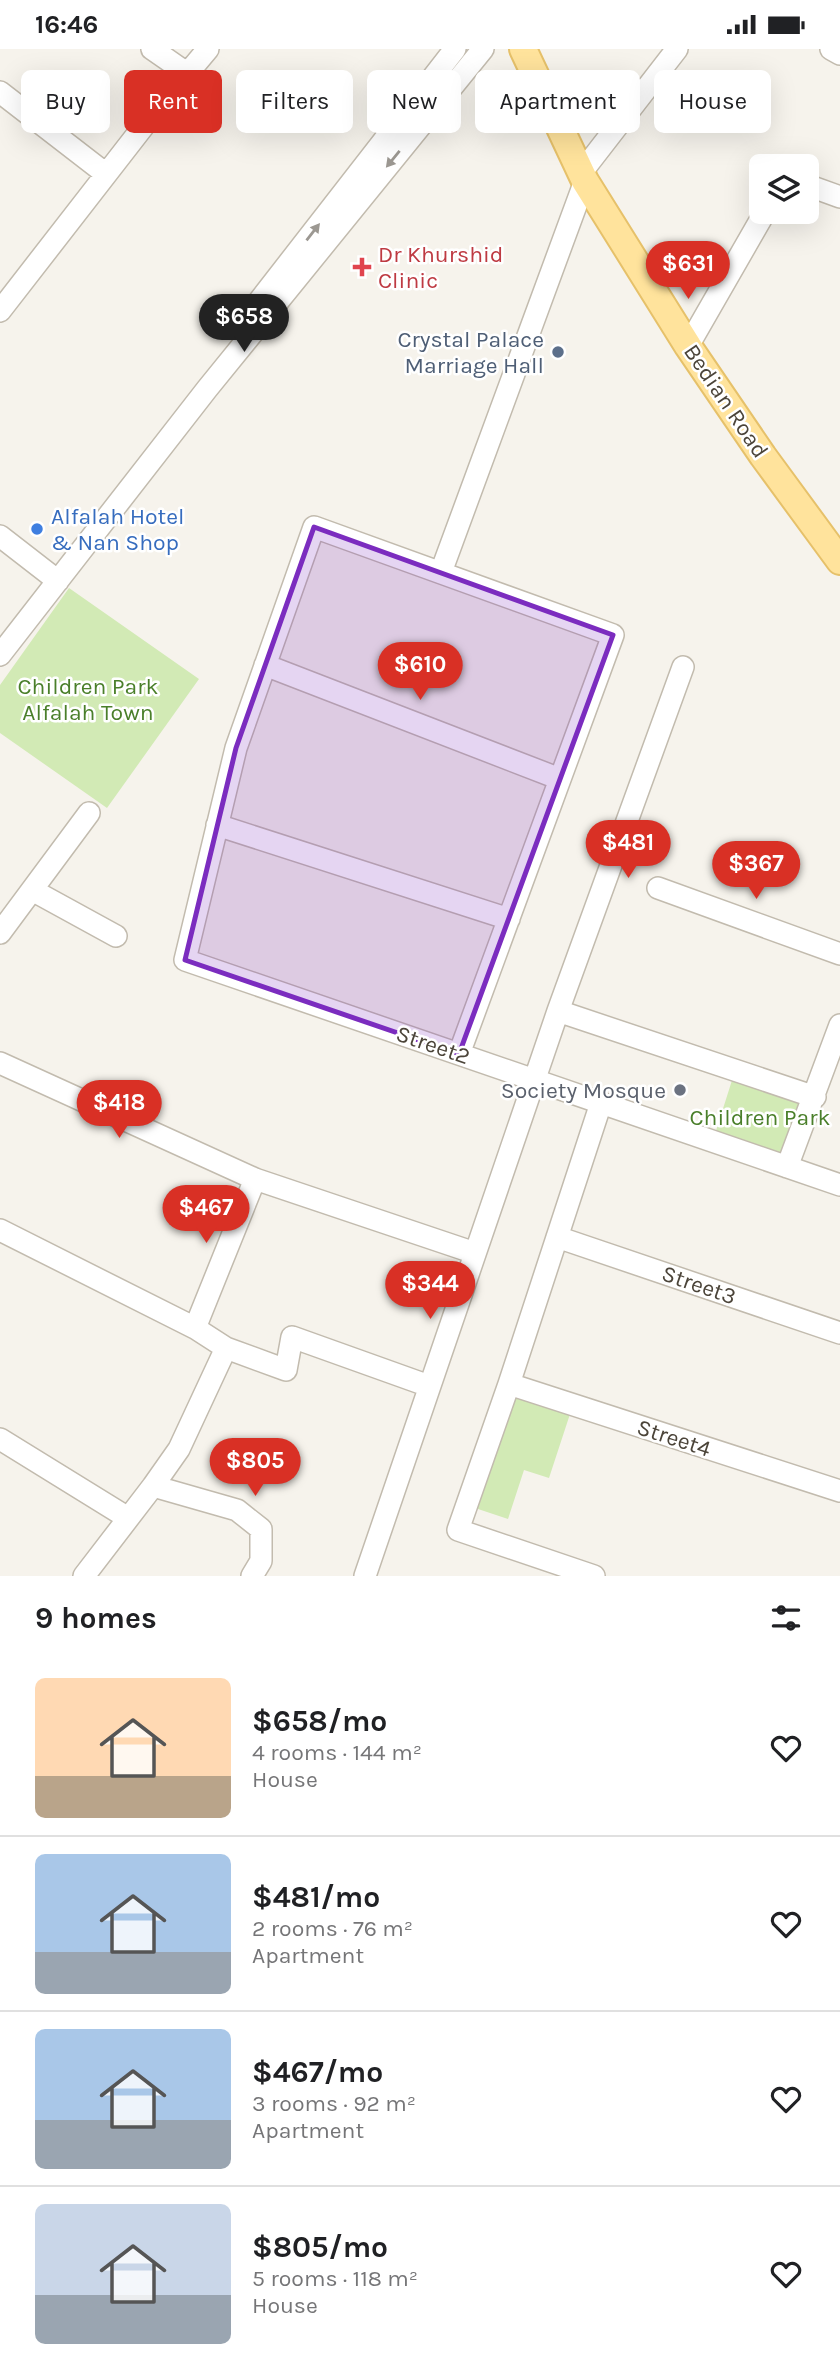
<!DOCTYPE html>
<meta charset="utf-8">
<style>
:root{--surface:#fff;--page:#f2f2f2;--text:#202124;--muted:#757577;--line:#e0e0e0;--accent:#d93025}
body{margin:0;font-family:Karla,sans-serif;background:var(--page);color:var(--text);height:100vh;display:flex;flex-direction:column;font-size:26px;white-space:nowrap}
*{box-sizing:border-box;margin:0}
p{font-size:23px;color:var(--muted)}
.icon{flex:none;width:38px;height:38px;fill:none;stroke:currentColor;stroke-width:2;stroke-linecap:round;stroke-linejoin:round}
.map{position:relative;height:1527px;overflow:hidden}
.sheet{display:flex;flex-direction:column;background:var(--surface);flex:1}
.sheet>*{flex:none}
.banner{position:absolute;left:21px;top:21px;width:798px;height:63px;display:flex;gap:14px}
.fabs{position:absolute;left:749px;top:105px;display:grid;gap:14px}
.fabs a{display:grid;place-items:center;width:70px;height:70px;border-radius:10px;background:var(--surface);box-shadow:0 7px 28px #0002;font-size:35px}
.price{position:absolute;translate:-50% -60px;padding:0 16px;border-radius:24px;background:var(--accent);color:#fff;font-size:23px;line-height:46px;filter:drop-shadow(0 2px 4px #0008)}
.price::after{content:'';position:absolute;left:50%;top:42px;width:21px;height:16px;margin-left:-10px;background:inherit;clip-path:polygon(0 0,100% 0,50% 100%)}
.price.current{background:#222;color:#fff}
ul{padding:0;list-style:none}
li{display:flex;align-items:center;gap:21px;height:175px;padding:0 35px}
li+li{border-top:2px solid var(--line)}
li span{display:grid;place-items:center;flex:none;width:196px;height:140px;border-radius:10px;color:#555}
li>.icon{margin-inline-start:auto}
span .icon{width:84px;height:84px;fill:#fffc;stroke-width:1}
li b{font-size:30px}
h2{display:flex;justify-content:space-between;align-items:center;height:84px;padding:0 35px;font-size:30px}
.tag{padding:0 24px;border-radius:10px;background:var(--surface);box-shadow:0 7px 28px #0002;font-size:24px;line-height:63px}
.tag.current{background:var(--accent);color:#fff}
.status{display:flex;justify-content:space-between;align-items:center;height:49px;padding:0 35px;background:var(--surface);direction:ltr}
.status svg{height:19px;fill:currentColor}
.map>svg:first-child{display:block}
</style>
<div class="status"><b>16:46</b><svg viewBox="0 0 49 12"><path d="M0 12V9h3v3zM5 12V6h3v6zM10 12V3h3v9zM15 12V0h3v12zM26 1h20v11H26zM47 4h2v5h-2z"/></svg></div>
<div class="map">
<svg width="840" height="1527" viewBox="0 0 840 1527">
<rect width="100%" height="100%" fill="#f6f3ec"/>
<path fill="#d2eab5" d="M 69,539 L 199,630 L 107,759 L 0,684 L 0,636 Z
M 734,1025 L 803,1048 L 781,1108 L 714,1088 Z
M 512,1343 L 571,1362 L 549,1429 L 524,1421 L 508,1470 L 475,1459 Z"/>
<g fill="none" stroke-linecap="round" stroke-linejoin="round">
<g stroke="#c2bbae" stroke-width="24">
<path id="minor" d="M 152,0 L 188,25
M 831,0 L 840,5
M 0,43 L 106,125
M 581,124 L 677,0
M 807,136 L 840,148
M 0,262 L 146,74 L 208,0
M 249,265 L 455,0
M 688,297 L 765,163
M 0,487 L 58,532
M 441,523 L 585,132
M 0,606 L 207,340 L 483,0
M 265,616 L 560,730
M 217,776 L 509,870
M 658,839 L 840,905
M 32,841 L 116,887
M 0,884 L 89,764
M 558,962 L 815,1048
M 459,1005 L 613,586 L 314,478 L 236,699 L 185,911 L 840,1136
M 0,1014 L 255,1130 L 475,1204
M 787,1118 L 840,976
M 0,1181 L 195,1279 L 226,1299 L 286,1321 L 292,1288 L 429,1337
M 557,1188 L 840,1284
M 195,1279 L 255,1130
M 509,1335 L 840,1442
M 0,1390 L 128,1469
M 153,1437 L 237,1461 L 261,1480 L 261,1512 L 252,1527
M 84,1527 L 153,1437 L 179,1400 L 226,1299
M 365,1527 L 558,962 L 683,618
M 594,1527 L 458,1481 L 509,1335 L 601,1054"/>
</g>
<g stroke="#e6c16a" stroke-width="30">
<path id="major" d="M 523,0 L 585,132 L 688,297 L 763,407 L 840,512"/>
</g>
<use href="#minor" stroke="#fff" stroke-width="21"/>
<use href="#major" stroke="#ffe39c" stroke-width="26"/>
</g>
<defs><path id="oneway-solid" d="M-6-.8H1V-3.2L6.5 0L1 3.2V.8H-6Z" transform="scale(1.75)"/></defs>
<g fill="#9c9892">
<use href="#oneway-solid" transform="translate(393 110) rotate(129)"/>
<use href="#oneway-solid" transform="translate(313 183) rotate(-52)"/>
</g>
<path fill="#7b2cbf" fill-opacity="0.2" stroke="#7b2cbf" stroke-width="5" stroke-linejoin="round" d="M 314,478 L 613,586 L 459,1005 L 185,911 L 236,699 Z"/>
<path fill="#e0444e" stroke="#fff" stroke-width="2.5" d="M358.5 207.5h7v7h7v7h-7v7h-7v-7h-7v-7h7z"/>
<circle fill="#5c6f8a" stroke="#fff" stroke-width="2.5" cx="558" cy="303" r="7"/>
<circle fill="#3f7fe0" stroke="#fff" stroke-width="2.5" cx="37" cy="480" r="7"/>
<circle fill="#6b7280" stroke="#fff" stroke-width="2.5" cx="680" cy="1041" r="7"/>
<g text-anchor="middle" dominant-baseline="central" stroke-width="5" stroke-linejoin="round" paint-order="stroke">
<g font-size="23" fill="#be3a42" stroke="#fff" text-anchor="start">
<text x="378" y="205">Dr Khurshid<tspan x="378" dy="26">Clinic</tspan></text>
</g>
<g font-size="23" fill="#4e5e75" stroke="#fff" text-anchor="end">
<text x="544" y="290">Crystal Palace<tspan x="544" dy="26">Marriage Hall</tspan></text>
</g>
<g font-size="23" fill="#4b4439" stroke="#fff">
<text transform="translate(726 352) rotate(56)">Bedian Road</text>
<text transform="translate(433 996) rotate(19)">Street2</text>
<text transform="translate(699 1236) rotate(19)">Street3</text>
<text transform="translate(674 1389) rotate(18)">Street4</text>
</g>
<g font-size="23" fill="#366cbe" stroke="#fff" text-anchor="start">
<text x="51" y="467">Alfalah Hotel<tspan x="51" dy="26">&amp; Nan Shop</tspan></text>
</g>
<g font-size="23" fill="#4a7f2a" stroke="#fff">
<text x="88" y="637">Children Park<tspan x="88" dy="26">Alfalah Town</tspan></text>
<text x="760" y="1068">Children Park</text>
</g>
<g font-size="23" fill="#5b616d" stroke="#fff" text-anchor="end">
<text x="666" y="1041">Society Mosque</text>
</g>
</g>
</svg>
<div class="fabs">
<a><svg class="icon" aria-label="layers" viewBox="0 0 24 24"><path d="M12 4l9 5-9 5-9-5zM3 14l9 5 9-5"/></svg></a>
</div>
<b class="price" style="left:688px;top:252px">$631</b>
<b class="price current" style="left:244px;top:305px">$658</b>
<b class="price" style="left:420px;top:653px">$610</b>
<b class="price" style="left:628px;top:831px">$481</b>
<b class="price" style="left:756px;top:852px">$367</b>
<b class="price" style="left:119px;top:1091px">$418</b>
<b class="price" style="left:206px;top:1196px">$467</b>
<b class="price" style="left:430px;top:1272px">$344</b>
<b class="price" style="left:255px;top:1449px">$805</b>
<div class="banner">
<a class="tag">Buy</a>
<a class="tag current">Rent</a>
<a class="tag">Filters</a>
<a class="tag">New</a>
<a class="tag">Apartment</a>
<a class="tag">House</a>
</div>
</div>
<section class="sheet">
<h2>9 homes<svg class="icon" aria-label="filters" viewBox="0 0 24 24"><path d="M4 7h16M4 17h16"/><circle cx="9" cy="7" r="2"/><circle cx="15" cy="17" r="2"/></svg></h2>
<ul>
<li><span style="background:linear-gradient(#ffd9b3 70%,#b9a48a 0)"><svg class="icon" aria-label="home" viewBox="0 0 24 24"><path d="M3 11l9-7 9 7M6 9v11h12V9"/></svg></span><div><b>$658/mo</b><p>4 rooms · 144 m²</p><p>House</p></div><svg class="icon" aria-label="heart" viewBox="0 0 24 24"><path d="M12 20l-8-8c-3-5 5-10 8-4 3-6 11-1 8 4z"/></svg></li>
<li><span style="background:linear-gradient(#a9c7e8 70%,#9aa5b1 0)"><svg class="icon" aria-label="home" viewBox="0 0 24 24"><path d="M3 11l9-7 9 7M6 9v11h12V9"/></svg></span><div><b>$481/mo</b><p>2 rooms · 76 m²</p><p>Apartment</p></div><svg class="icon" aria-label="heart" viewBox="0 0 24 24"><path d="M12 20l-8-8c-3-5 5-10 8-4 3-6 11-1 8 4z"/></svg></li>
<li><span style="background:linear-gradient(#a9c7e8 65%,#9aa5b1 0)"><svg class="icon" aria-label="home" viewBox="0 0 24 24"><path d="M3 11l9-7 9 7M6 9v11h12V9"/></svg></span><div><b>$467/mo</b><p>3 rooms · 92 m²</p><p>Apartment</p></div><svg class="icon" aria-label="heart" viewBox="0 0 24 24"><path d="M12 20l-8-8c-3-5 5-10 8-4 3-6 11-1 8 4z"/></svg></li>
<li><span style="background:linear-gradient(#c9d6e8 65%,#9aa5b1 0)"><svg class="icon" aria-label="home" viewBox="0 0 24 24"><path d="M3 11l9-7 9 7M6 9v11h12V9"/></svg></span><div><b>$805/mo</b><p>5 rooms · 118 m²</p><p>House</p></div><svg class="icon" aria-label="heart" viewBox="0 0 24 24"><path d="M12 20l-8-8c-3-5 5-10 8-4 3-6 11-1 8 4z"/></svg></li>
</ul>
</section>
